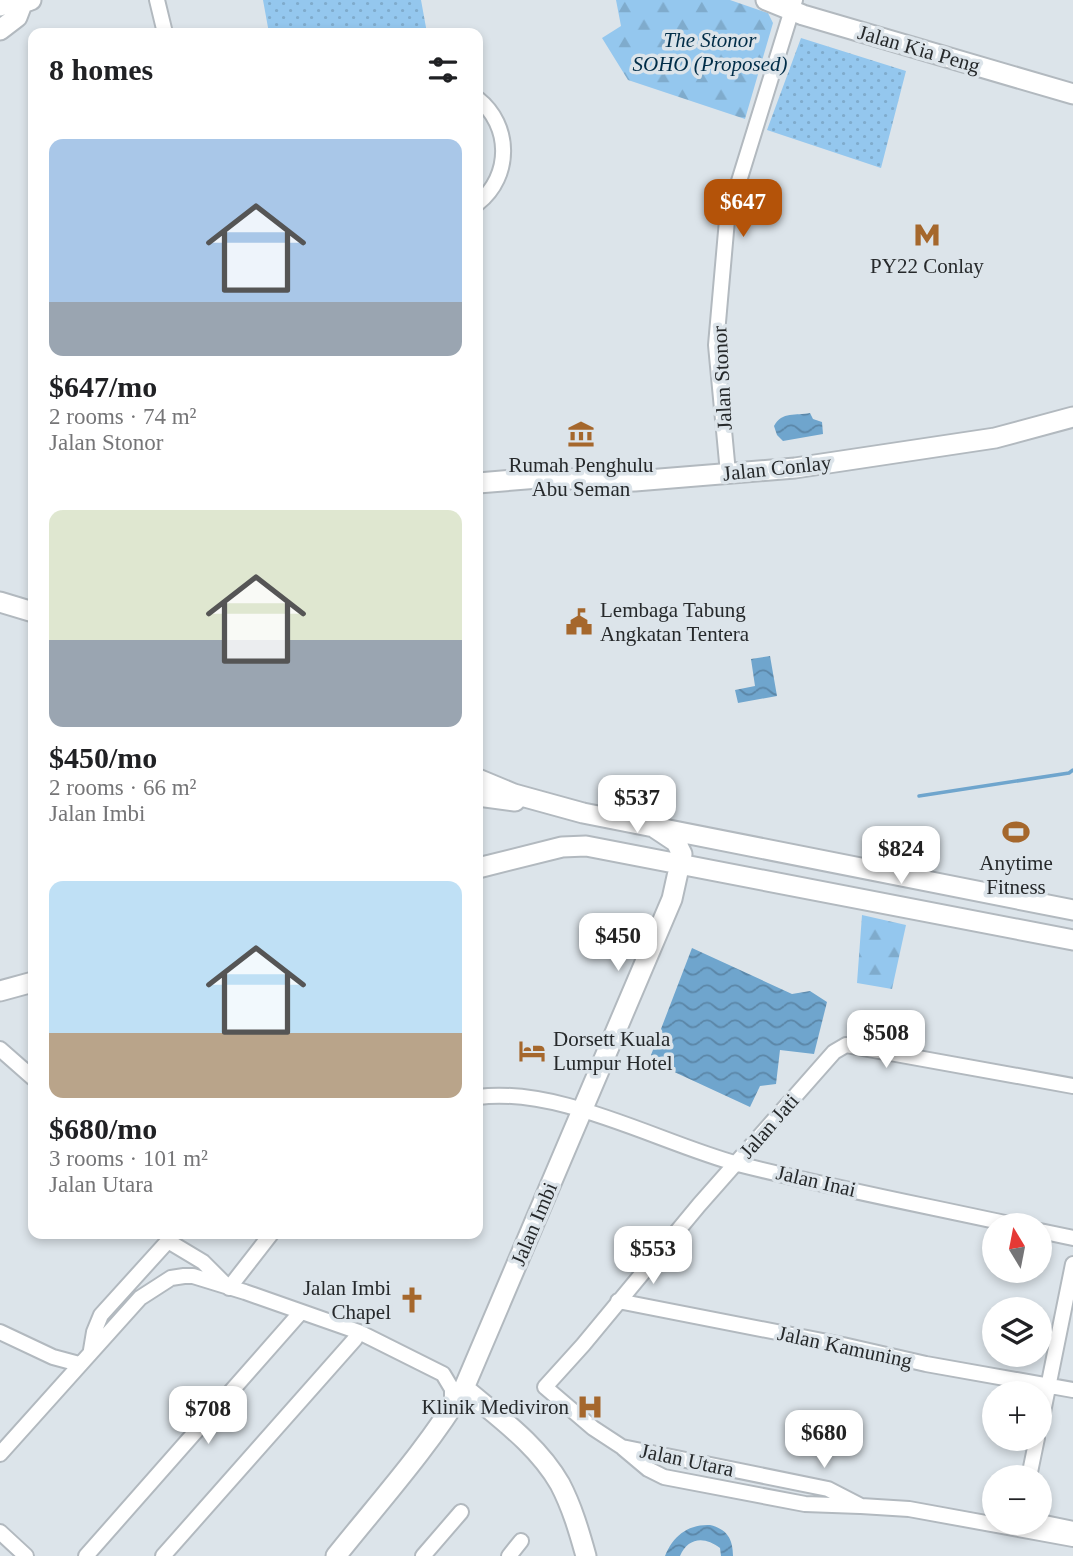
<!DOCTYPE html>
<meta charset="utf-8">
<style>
:root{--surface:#fff;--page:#f6f6f6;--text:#202124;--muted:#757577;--accent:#b45309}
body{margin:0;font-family:Georgia,serif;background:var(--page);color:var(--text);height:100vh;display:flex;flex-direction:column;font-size:26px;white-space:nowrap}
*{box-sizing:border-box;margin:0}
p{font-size:23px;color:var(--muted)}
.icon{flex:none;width:38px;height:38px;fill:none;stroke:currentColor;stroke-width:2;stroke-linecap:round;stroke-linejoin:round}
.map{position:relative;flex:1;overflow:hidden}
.sheet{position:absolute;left:28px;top:28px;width:455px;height:1211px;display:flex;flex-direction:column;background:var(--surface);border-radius:14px;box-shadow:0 4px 10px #0003}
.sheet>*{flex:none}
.needle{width:46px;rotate:350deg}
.tools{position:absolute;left:982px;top:1213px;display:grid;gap:14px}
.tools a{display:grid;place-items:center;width:70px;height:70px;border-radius:50%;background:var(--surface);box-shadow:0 4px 10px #0003;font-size:35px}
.price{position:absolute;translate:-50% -60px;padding:0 16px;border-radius:14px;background:#fff;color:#222;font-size:23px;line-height:46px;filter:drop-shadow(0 2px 4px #0008)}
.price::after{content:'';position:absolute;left:50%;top:42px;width:21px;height:16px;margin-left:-10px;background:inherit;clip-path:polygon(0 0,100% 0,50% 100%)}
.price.selected{background:var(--accent);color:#fff}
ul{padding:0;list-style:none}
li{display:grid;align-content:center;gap:14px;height:371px;padding:0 21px}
li span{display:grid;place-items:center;height:217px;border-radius:14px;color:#555}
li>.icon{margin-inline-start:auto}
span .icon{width:126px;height:126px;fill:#fffc;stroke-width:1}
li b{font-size:30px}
h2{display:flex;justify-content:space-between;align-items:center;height:84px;padding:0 21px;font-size:30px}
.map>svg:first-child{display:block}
</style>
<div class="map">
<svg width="1073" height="1556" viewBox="0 0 1073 1556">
<defs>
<pattern id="grass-dots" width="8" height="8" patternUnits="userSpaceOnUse" patternTransform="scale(1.75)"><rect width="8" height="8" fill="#94c7ee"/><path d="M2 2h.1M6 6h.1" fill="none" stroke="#7fabcc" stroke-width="1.8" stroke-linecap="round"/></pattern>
<pattern id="forest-firs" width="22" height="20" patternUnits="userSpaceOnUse" patternTransform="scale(1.75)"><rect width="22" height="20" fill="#94c7ee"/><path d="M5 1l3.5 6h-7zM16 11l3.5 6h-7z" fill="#7fabcc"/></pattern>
<pattern id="water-waves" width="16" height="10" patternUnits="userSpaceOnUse" patternTransform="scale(1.75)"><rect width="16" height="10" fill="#6fa5cd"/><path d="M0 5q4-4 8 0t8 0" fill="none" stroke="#5b86a7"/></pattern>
</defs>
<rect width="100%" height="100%" fill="#dce4ea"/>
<path fill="url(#grass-dots)" d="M 263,0 L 421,0 L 427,33 L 269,33 Z
M 801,38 L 906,71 L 881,168 L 767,130 Z"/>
<path fill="url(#forest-firs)" d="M 616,0 L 730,0 L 768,13 L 773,23 L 745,119 L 628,80 L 602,38 L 621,26 Z
M 862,915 L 906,925 L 892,989 L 857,983 Z"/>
<path fill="url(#water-waves)" d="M 810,413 L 813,419 L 822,422 L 823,434 L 783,441 L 777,435 L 774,426 C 782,411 796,416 810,413 Z
M 770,656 L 777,696 L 738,703 L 735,690 L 755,686 L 751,659 Z
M 692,948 L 792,994 L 810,991 L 827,1002 L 814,1054 L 780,1050 L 776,1084 L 760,1086 L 750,1107 L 670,1070 L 651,1055 Z
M 710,1525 C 727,1529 733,1539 733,1556 L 721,1556 L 720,1548 C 705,1536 688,1537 680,1556 L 665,1556 C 673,1536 688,1524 710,1525 Z"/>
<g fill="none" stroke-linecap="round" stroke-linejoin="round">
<path stroke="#6fa5cd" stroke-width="3.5" d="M 919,796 L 1069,773 L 1073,770"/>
<g stroke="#b2b9bf" stroke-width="18">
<path id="street" d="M 157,0 L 165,33
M 478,99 C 511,125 512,176 478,203
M 728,473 L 716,345 L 727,220 L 795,0
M 0,1049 L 33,1078
M 1073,1086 L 846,1045 L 834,1052 L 699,1205 L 583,1345 L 545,1387 L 593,1428 L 622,1447 L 828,1489 L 861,1506 L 909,1509 L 1073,1539
M 478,1097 C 559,1086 660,1143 738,1164 C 829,1187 922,1205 1014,1225
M 1040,1231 L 1073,1238
M 168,1241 L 203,1262 L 226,1285
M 229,1288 L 271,1234
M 618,1301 L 843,1345 L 926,1364 L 1073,1390
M 0,1332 L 53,1357 L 79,1364
M 91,1350 L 94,1332 L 101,1315 L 168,1241
M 1040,1427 L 1073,1264
M 623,1448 L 648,1469 L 664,1477 L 805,1504 L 860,1506
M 0,1454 L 140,1298 L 171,1278 L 184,1276 L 193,1276 L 245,1292 L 359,1332 L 443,1374 L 452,1389 L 452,1406
M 1029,1477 L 1037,1438
M 1040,1522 L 1073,1529
M 0,1532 L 26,1556
M 86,1556 L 301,1312
M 163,1556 L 355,1339 L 359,1332
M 423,1556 L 461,1512
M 509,1556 L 521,1541"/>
</g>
<g stroke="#b2b9bf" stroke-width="23">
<path id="secondary" d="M 766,0 L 803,15 L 1073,94
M 0,6 C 9,1 21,5 31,0
M 0,30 L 17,17 L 22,4
M 478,483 L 551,477 L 601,482 L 635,481 L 795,468 L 995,438 L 1073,417
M 0,602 L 33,612
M 478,779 L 514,794 L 583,813 L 1073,910
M 478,796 L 515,801
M 478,868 L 562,847 L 586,846 L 1073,940
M 0,991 L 33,982
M 464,1388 C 498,1417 537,1444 560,1484 C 572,1507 579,1531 586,1556
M 336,1556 C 380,1501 428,1448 464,1388 L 672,899 L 682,854 L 676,842 L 652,826"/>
</g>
<use href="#street" stroke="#fff" stroke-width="14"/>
<use href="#secondary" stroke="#fff" stroke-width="19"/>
</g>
<defs>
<g id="metro-bare" transform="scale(2.1)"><path d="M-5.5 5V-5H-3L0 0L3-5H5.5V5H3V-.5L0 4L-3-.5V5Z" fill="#a5672c" stroke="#dce4ea" stroke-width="2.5" paint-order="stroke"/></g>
<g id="museum-bare" transform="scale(2.1)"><path d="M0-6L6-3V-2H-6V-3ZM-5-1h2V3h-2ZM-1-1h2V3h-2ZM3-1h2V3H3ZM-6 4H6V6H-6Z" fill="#a5672c" stroke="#dce4ea" stroke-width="2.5" paint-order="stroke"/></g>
<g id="civic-bare" transform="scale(2.1)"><path d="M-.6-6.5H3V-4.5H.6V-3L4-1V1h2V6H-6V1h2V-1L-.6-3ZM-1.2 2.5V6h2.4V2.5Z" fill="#a5672c" stroke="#dce4ea" stroke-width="2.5" paint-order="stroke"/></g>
<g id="stadium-bare" transform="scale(2.1)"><path d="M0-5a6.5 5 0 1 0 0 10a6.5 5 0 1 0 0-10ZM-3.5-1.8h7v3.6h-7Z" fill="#a5672c" stroke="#dce4ea" stroke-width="2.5" paint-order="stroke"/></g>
<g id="hotel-bare" transform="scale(2.1)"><path d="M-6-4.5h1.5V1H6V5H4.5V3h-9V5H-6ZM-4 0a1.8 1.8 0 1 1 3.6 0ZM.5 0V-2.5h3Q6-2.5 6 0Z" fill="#a5672c" stroke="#dce4ea" stroke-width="2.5" paint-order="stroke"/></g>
<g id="church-bare" transform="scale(2.1)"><path d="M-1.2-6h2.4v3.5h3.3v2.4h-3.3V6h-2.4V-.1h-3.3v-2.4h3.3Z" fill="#a5672c" stroke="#dce4ea" stroke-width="2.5" paint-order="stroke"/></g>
<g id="hospital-bare" transform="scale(2.1)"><path d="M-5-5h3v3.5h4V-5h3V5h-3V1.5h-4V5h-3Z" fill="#a5672c" stroke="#dce4ea" stroke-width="2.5" paint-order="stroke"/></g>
</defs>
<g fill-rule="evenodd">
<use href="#metro-bare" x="927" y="235"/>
<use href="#museum-bare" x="581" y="434"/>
<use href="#civic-bare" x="579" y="622"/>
<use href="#stadium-bare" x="1016" y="832"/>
<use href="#hotel-bare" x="532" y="1051"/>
<use href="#church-bare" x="412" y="1300"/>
<use href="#hospital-bare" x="590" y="1407"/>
</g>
<g text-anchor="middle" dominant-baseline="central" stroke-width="7" stroke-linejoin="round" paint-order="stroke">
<g font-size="21" font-style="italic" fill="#002d48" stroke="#dce4ea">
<text x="710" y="40">The Stonor<tspan x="710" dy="24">SOHO (Proposed)</tspan></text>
</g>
<g font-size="21" fill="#26292b" stroke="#dce4ea">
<text transform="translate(919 49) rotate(16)">Jalan Kia Peng</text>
<text transform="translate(722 378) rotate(-93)">Jalan Stonor</text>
<text transform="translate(777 468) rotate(-6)">Jalan Conlay</text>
<text transform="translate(769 1126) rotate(-49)">Jalan Jati</text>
<text transform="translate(816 1181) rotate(13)">Jalan Inai</text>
<text transform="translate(534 1224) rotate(-67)">Jalan Imbi</text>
<text transform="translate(845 1347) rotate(12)">Jalan Kamuning</text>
<text transform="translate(687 1460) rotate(12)">Jalan Utara</text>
</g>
<g font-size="21" fill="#26292b" stroke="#dce4ea">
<text x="927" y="266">PY22 Conlay</text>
<text x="581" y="465">Rumah Penghulu<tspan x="581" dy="24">Abu Seman</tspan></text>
<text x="600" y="610" text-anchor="start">Lembaga Tabung<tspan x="600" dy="24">Angkatan Tentera</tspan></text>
<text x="1016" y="863">Anytime<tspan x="1016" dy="24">Fitness</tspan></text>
<text x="553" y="1039" text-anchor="start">Dorsett Kuala<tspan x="553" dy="24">Lumpur Hotel</tspan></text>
<text x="391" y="1288" text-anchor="end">Jalan Imbi<tspan x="391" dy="24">Chapel</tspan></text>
<text x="569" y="1407" text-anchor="end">Klinik Mediviron</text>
</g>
</g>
</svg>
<div class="tools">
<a><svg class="needle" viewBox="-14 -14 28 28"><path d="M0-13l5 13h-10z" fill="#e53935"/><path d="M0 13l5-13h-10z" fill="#757577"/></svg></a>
<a><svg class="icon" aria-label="layers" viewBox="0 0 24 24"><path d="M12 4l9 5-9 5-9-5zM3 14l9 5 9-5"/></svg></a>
<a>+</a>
<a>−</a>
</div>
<b class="price selected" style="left:743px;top:239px">$647</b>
<b class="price" style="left:637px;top:835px">$537</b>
<b class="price" style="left:901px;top:886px">$824</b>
<b class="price" style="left:618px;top:973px">$450</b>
<b class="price" style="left:886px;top:1070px">$508</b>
<b class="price" style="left:653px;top:1286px">$553</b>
<b class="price" style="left:208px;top:1446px">$708</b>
<b class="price" style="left:824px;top:1470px">$680</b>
<section class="sheet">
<h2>8 homes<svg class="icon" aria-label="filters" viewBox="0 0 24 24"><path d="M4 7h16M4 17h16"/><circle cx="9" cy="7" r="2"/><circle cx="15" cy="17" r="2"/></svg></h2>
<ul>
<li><span style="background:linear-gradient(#a9c7e8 75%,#9aa5b1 0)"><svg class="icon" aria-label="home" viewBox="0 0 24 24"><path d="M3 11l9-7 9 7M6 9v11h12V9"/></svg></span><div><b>$647/mo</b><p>2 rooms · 74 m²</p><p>Jalan Stonor</p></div></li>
<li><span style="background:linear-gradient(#dfe7d0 60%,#9aa5b1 0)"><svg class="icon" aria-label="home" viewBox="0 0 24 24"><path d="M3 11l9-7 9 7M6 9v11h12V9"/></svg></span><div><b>$450/mo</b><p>2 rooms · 66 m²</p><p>Jalan Imbi</p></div></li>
<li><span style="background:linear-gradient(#bfe0f5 70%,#b9a48a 0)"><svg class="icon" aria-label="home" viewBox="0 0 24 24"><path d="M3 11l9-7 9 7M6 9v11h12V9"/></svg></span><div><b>$680/mo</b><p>3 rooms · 101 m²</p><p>Jalan Utara</p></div></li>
</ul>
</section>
</div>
